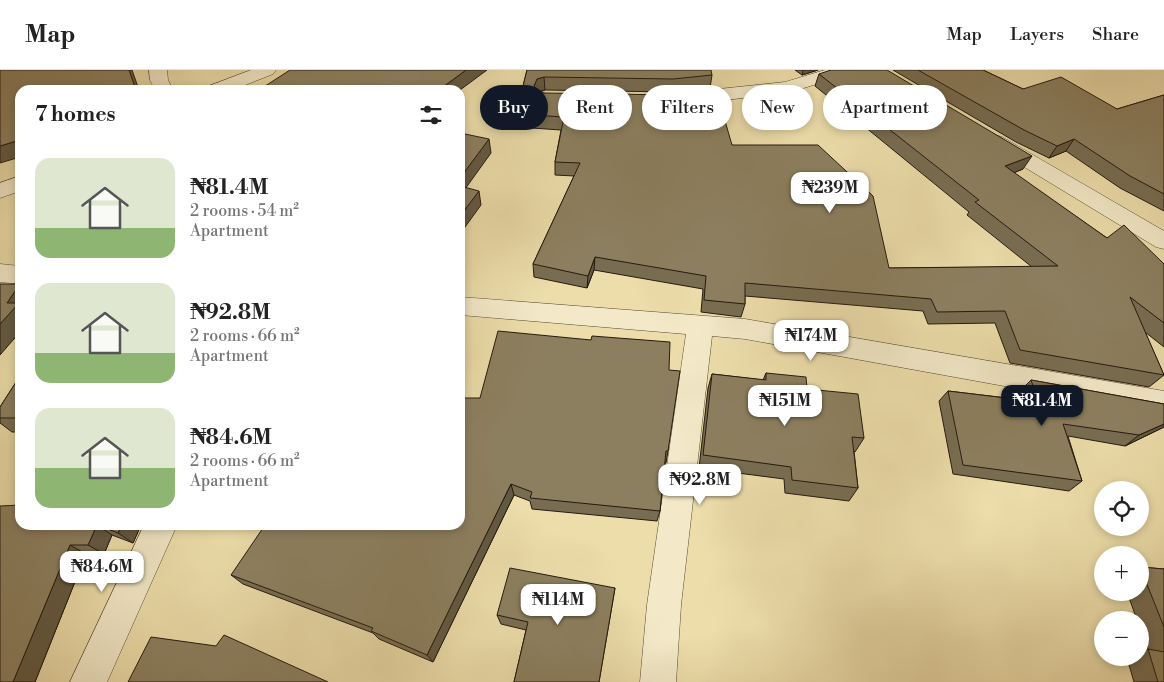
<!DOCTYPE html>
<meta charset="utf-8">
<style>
:root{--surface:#fff;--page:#f2f2f2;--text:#222;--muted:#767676;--line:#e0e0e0;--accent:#111827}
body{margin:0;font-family:"Libre Bodoni",serif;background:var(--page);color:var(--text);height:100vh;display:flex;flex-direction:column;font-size:19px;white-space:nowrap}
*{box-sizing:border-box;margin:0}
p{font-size:16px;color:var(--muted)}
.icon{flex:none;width:28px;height:28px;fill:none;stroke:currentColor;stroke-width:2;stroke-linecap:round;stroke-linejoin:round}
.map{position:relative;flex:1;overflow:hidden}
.side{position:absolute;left:15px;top:15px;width:450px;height:445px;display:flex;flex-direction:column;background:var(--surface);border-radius:15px;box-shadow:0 2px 8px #0003}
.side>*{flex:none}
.hud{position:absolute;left:480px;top:15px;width:475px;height:45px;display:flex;gap:10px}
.tools{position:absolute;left:1094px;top:411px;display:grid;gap:10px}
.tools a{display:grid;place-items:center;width:55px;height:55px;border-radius:50%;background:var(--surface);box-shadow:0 2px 8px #0003;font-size:25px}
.price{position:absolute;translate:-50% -42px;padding:0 11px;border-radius:10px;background:#fff;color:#222;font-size:16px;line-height:32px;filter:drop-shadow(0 1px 2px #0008)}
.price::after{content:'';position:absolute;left:50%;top:30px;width:15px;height:11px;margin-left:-8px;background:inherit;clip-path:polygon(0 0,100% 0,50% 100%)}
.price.on{background:var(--accent);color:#fff}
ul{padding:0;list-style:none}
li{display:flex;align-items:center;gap:15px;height:125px;padding:0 20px}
li span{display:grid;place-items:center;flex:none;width:140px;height:100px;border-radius:15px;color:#555}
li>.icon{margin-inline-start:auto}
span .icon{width:60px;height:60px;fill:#fffc;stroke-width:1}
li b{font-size:21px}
h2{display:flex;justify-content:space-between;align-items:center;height:60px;padding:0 20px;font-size:21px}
.chip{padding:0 18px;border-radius:22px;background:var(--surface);box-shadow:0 2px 8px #0003;font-size:18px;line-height:45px}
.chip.on{background:var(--accent);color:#fff}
header{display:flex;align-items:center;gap:30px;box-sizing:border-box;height:70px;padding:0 25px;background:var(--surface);border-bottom:1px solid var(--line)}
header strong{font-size:24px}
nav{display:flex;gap:28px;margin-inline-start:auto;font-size:18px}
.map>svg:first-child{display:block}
</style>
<header>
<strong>Map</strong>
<nav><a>Map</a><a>Layers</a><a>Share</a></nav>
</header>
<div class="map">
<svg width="1164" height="612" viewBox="0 0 1164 612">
<rect width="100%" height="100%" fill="#ecddaa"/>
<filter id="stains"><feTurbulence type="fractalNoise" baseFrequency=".004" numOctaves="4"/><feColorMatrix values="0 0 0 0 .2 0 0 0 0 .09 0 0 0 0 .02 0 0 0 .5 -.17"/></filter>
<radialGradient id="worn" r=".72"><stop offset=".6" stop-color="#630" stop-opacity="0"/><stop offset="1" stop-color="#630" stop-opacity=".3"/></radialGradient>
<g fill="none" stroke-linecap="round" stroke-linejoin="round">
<g stroke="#564b35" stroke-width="1">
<path id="minor" d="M 149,0 L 167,0 L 168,10 L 173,20 L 155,20 L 150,10 Z
M 251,0 L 276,0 L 273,4 L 233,20 L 207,20 L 209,16 Z
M 825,0 L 853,0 L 850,4 L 787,23 L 681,35 L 674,33 L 672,29 L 674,25 L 681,23 L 785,12 Z
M 995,65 L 1002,67 L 1164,161 L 1164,179 L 1156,177 L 988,75 L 985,71 L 988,67 Z
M 20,106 L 20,121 L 0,128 L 0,113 Z
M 0,194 L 20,196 L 20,214 L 0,212 Z
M 460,227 L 745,249 L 1164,321 L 1164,345 L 745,269 L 712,266 L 681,535 L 676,612 L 640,612 L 647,535 L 686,264 L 460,245 Z
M 144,455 L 177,455 L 107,612 L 70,612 Z"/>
</g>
<use href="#minor" fill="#f3e9c8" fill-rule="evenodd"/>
</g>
<path fill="#786d52" stroke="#241a0e" d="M 527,0 L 712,5 L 710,18 L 672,22 L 545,20 L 540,22 L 732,75 L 889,198 L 1032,197 L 967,145 L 969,142 L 815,16 L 819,4 L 1023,99 L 1013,103 L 1107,168 L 1164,194 L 1164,277 L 1145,262 L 1164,305 L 1149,317 L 1010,293 L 995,253 L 928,254 L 923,241 L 745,226 L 745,234 L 741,247 L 701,242 L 703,219 L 594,200 L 587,218 L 534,207 L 533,194 L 574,106 L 555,105 L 555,92 L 561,60 L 517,57 L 516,44 Z
M 795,0 L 818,0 L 802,5 Z
M 893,0 L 983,0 L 1023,19 L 1117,39 L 1164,25 L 1164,141 L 1120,118 L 1066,81 L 1049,88 L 1016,72 Z
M 669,300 L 668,381 L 666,393 L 665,393 L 660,441 L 657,451 L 532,439 L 530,431 L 514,425 L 433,592 L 379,569 L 373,563 L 243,514 L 231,505 L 480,328 Z
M 766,303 L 807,319 L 864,368 L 855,382 L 854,381 L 858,418 L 849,431 L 785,423 L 784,409 L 699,398 L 708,318 L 712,304 L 763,310 Z
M 20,306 L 20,362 L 12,362 L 0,353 L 0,337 Z
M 1031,310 L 1164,334 L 1164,357 L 1125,376 L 1068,366 L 1082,411 L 1069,421 L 953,404 L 939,331 L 948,321 L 1024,330 L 1020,321 Z
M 20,435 L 141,455 L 133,473 L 112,465 L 104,484 L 86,484 L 35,612 L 0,612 Z
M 1140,497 L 1164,499 L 1164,612 L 1134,612 L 1127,588 L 1140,588 L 1140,582 L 1148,579 L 1140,558 L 1140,550 L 1137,550 L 1127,522 L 1140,522 Z
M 615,518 L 599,612 L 514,612 L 526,560 L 501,554 L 497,545 Z"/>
<path fill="#625942" stroke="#241a0e" d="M 129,0 L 132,0 L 139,20 L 136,20 Z
M 466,0 L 487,0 L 460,20 L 439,20 Z
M 803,0 L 818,0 L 802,5 Z
M 544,7 L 545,20 L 537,22 L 534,16 L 537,9 Z
M 489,69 L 491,83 L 460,126 L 460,108 Z
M 1074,69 L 1066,81 L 1049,88 L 1057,76 Z
M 20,70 L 20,87 L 0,93 L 0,76 Z
M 1032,86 L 1023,99 L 996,110 L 1005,96 Z
M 479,121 L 481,135 L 460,164 L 460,146 Z
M 595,187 L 594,200 L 587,218 L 588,206 Z
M 20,214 L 20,262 L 0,285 L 0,254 L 7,233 Z
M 1164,354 L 1164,357 L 1125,376 L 1139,365 Z
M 511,414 L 514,425 L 433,592 L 427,585 Z
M 97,455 L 112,465 L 104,484 L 88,475 Z
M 122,455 L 141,455 L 133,473 L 118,463 Z
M 70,475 L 86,484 L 35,612 L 13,612 Z"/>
<path fill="#8c7f5f" stroke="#241a0e" d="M 0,0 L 129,0 L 136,20 L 20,20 L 20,70 L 0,76 Z
M 290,0 L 466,0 L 439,20 L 259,20 Z
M 527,0 L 711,0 L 712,5 L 673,9 L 544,7 L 537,9 L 534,16 L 537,21 L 544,23 L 674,25 L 716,20 L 732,75 L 818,75 L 873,126 L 889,198 L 1058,196 L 975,132 L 979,130 L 819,4 L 831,0 L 887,0 L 1032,86 L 1005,96 L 1107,168 L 1124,155 L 1164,194 L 1164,253 L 1130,227 L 1164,305 L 1020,280 L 1005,241 L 937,242 L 931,229 L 745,213 L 745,234 L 704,230 L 706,206 L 595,187 L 588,206 L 533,194 L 580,93 L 555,92 L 564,47 L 516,44 Z
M 918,0 L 983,0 L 1023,19 L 1061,7 L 1117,39 L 1164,25 L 1164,124 L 1130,106 L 1074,69 L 1057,76 L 1024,60 Z
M 460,63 L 489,69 L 460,108 Z
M 460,116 L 479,121 L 460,146 Z
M 0,214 L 20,214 L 7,233 L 19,233 L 0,254 Z
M 498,261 L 591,270 L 592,266 L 670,272 L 669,300 L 680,301 L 668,381 L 666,381 L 660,441 L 530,428 L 532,422 L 511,414 L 427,585 L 371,561 L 373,558 L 231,505 L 265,455 L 460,455 L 460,328 L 480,328 Z
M 766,303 L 806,307 L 807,319 L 858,324 L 864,368 L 852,367 L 858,418 L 792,410 L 791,397 L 703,385 L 712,304 L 766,310 Z
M 20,306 L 20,348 L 0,348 L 0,337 Z
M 1031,310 L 1164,334 L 1164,354 L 1139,365 L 1063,354 L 1082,411 L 963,395 L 948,321 L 1039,332 Z
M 20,435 L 20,455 L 97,455 L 88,475 L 70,475 L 13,612 L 0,612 L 0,436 Z
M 98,455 L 122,455 L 118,463 Z
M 1140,497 L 1164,499 L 1164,557 Z
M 510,498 L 615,518 L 599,612 L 514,612 L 528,552 L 497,545 Z
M 224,565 L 328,612 L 128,612 L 151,567 L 216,576 Z
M 1148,579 L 1164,582 L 1164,612 L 1158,612 Z"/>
<rect width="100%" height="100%" filter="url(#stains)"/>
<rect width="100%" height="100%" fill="url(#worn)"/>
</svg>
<div class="tools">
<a><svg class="icon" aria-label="locate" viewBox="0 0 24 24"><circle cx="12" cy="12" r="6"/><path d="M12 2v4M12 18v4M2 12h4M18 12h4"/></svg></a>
<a>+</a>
<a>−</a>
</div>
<b class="price" style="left:830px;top:144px">₦239M</b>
<b class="price" style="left:811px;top:292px">₦174M</b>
<b class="price" style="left:785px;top:357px">₦151M</b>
<b class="price on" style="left:1042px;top:357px">₦81.4M</b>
<b class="price" style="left:700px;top:436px">₦92.8M</b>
<b class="price" style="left:102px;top:523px">₦84.6M</b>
<b class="price" style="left:558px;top:556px">₦114M</b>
<div class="hud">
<a class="chip on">Buy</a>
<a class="chip">Rent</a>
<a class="chip">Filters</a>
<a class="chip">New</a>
<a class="chip">Apartment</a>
</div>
<section class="side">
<h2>7 homes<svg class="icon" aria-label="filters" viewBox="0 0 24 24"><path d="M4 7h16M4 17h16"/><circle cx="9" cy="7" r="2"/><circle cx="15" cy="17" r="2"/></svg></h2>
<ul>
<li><span style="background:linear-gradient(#dfe7d0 70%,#8fb573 0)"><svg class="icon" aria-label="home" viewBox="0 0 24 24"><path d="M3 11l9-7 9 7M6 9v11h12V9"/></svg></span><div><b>₦81.4M</b><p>2 rooms · 54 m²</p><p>Apartment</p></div></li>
<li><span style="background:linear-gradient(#dfe7d0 70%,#8fb573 0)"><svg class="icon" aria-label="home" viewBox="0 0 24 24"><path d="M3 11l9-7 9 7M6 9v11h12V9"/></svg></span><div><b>₦92.8M</b><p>2 rooms · 66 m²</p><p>Apartment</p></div></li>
<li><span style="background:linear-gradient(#dfe7d0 60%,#8fb573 0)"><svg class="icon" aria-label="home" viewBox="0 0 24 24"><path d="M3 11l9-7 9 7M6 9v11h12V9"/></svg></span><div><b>₦84.6M</b><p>2 rooms · 66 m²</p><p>Apartment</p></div></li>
</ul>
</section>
</div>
